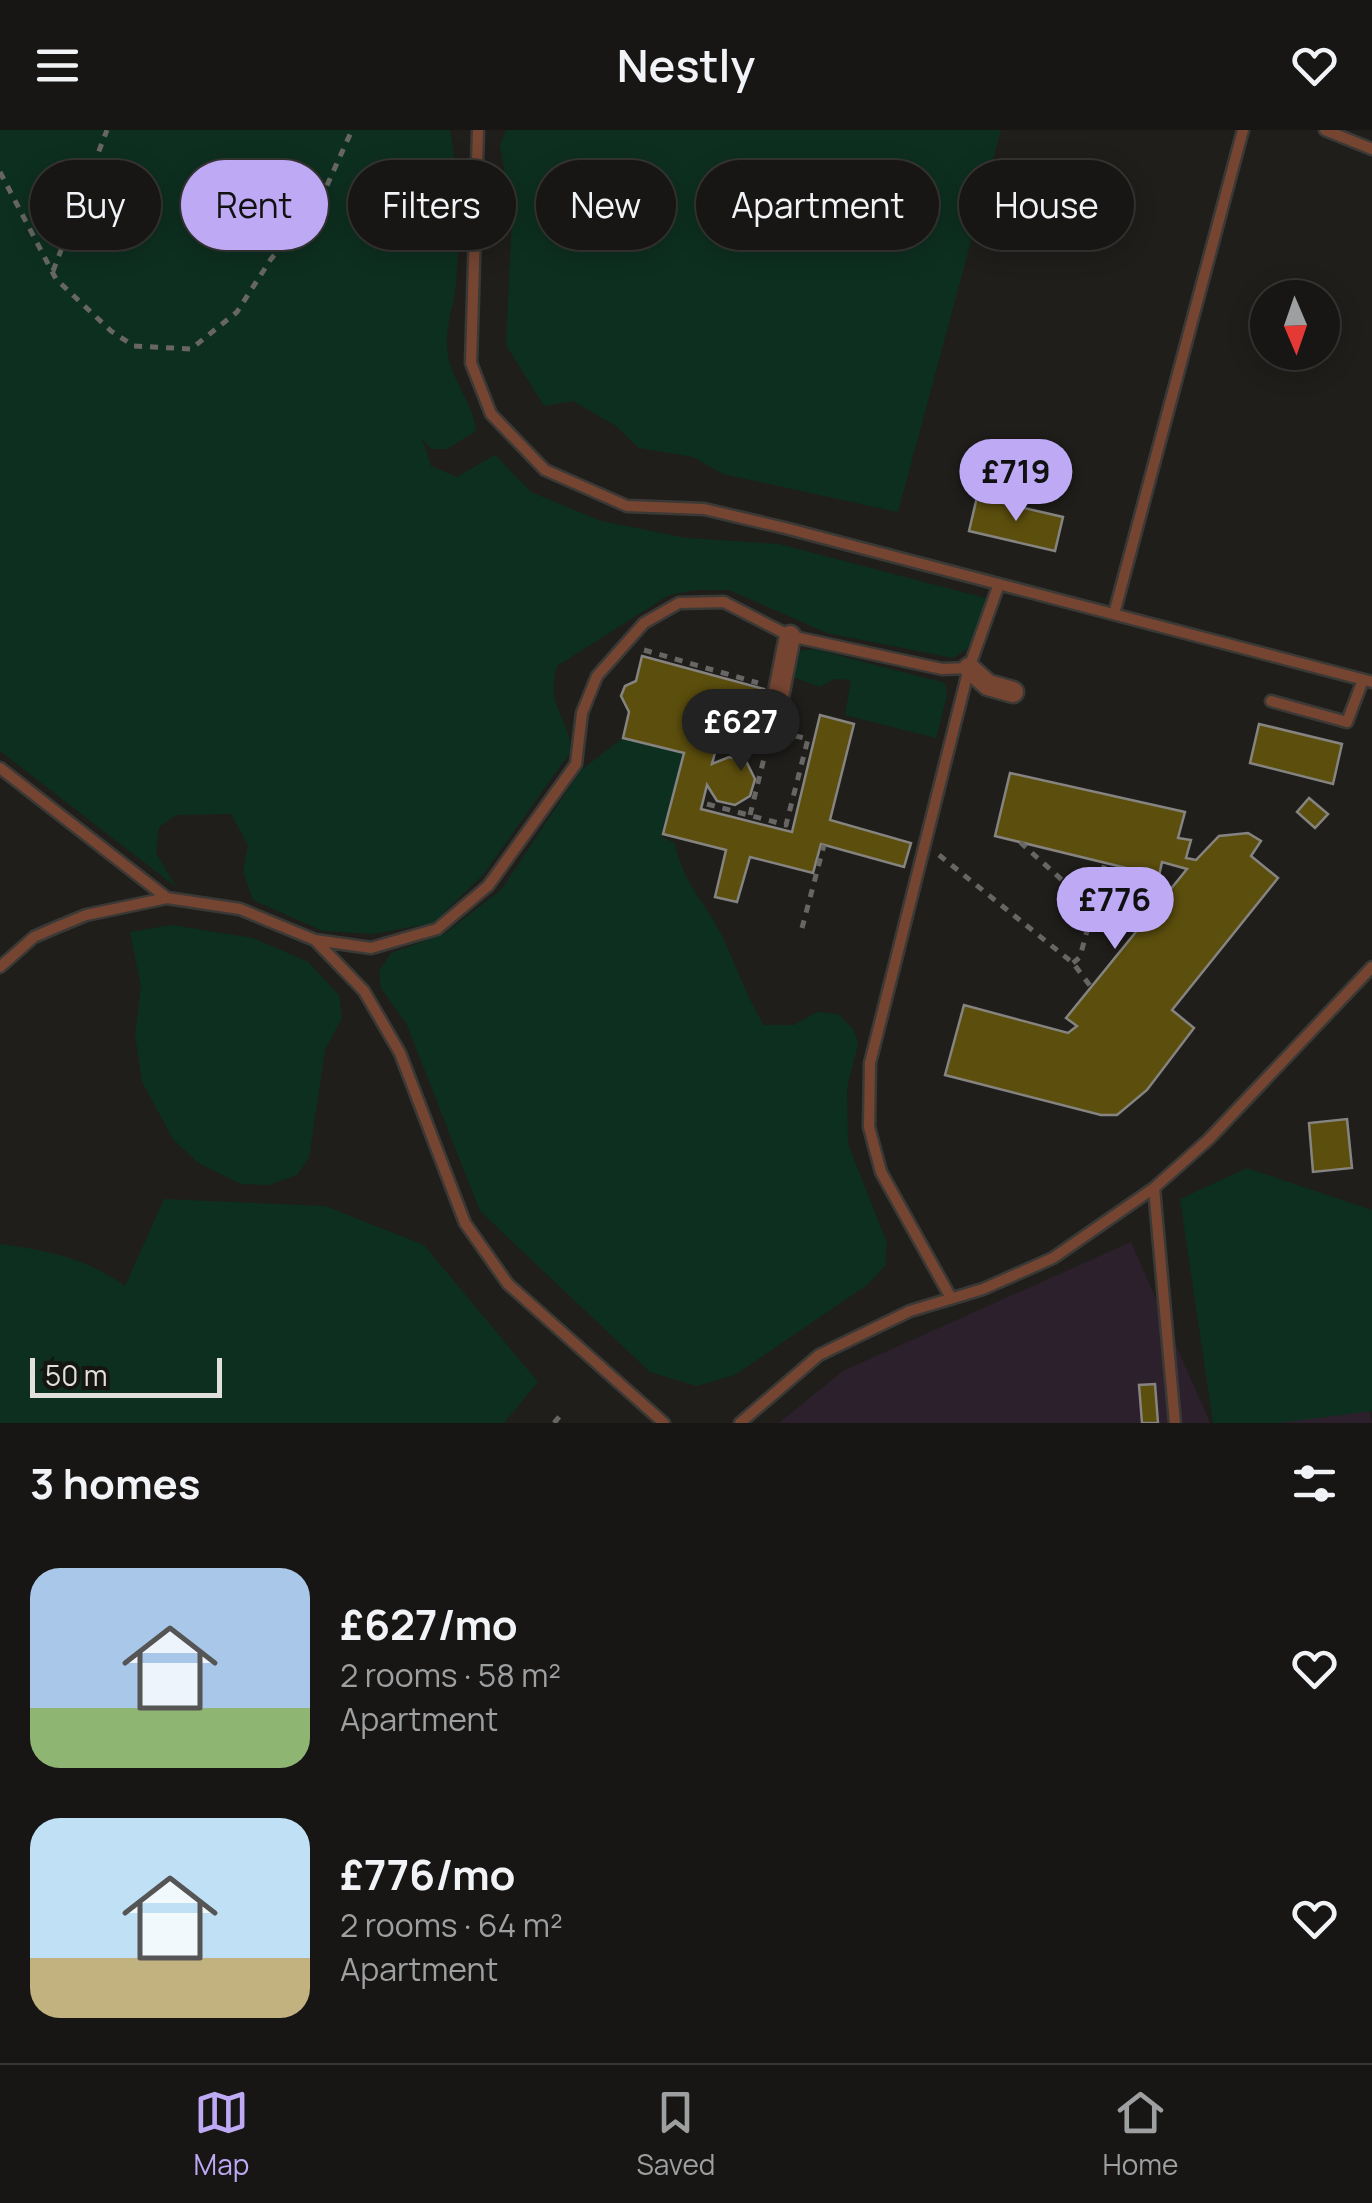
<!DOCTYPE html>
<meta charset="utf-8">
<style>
:root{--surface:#171614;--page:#201f1d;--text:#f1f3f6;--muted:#9e9fa0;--line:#363534;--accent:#bea9f5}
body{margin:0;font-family:Manrope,sans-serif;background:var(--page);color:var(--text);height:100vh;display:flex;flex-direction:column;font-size:38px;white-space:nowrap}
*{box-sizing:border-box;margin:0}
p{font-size:32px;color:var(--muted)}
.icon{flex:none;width:55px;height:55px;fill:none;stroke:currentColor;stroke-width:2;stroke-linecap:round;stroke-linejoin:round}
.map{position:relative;height:1293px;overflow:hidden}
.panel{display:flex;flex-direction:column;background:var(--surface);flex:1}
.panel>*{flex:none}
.banner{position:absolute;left:30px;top:30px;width:1312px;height:90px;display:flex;gap:20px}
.needle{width:65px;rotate:178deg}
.fabs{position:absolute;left:1250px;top:150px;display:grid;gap:20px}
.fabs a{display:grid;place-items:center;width:90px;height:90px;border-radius:50%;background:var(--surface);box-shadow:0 5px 25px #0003,0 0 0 2px var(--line);font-size:50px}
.scale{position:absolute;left:30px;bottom:25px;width:192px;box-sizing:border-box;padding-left:10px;border:5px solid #e1e0de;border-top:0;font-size:28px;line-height:35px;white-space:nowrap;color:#e1e0de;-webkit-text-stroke:8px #151512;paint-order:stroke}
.price{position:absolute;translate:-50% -85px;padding:0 22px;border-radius:35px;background:var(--accent);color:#111;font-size:32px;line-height:65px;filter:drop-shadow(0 2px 5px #0008)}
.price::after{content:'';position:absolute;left:50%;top:60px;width:30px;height:22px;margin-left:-15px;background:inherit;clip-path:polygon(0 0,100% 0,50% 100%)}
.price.current{background:#222;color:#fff}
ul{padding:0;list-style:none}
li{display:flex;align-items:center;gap:30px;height:250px;padding:0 30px}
li span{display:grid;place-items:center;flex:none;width:280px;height:200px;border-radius:30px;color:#555}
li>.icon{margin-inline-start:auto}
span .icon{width:120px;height:120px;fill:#fffc;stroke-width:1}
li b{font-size:42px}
h2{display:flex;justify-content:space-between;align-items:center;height:120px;padding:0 30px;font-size:42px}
.pill{padding:0 35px;border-radius:45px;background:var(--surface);box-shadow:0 5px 25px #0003,0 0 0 2px var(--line);font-size:35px;line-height:90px}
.pill.current{background:var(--accent);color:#111}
header{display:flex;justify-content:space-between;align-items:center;height:130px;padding:0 30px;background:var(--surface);font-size:45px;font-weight:600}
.dock{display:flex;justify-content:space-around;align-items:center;height:140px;border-top:2px solid var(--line);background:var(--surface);font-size:28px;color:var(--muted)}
.dock a{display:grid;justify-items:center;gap:5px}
.dock .current{color:var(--accent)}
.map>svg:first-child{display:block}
</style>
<header><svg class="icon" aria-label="menu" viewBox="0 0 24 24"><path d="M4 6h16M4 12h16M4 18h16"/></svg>Nestly<svg class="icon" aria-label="heart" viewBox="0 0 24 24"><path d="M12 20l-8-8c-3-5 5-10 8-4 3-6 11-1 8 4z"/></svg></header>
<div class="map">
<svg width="1372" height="1293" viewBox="0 0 1372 1293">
<rect width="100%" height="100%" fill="#1f1e1b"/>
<path fill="#2d202d" d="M 1131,1112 L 1210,1293 L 779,1293 L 843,1241 Z
M 1369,1279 L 1372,1293 L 1278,1293 Z"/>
<path fill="#0d2f20" d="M 0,0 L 450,0 C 460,50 460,103 456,154 C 454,174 446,195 447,215 C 448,248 473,270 476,301 L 447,319 L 431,319 L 422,308 L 431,336 L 457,347 L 495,325 L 531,362 L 601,391 L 686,408 L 779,414 L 989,469 C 983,495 978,515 953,528 L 827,503 L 729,460 L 694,460 L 669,465 L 557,536 C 545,579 569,584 571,621 L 483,745 L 433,793 L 374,804 L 323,801 L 253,770 L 243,741 L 248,715 L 231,684 L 176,685 L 159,697 L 156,723 L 176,757 L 0,621 Z
M 506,0 L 1001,0 L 898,382 L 723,344 L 693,327 L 639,318 L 616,296 L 573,271 L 544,276 L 506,215 L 512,84 L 500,16 Z
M 814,519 L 945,553 L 947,566 L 936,608 L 845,585 L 851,550 L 834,549 L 820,557 L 789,546 L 799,521 Z
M 623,608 L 684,623 L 662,707 L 675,713 C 682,753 708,775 724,810 C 737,839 747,867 764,895 L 794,895 L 817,882 L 838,884 L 854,900 L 858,914 L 847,958 L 848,1014 L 887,1113 L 885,1136 L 867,1155 L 735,1245 L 697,1256 L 650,1242 L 480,1081 L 406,893 L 381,858 L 379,841 L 391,823 L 444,804 L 501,760 L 581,640 Z
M 172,795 L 253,808 L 308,832 L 339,865 L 342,888 L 325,920 L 309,1028 L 297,1045 L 269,1055 L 241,1054 L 198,1033 L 173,1009 L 142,952 L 135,905 L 141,857 L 130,802 Z
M 1247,1038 L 1372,1080 L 1372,1281 L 1278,1293 L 1213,1293 L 1180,1069 Z
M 164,1069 L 325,1076 L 424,1115 L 538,1252 L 504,1293 L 0,1293 L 0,1114 C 50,1121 83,1127 125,1156 Z"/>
<path fill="#5c4e0d" stroke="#858480" stroke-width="2.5" d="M 977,367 L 1063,387 L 1055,421 L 969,401 Z
M 642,526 L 764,559 L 750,608 L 721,600 L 712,634 L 729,627 L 746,631 L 755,649 L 750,666 L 735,675 L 717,671 L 707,655 L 701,679 L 792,702 L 820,585 L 854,594 L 830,690 L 911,713 L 904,737 L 821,714 L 813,743 L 750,727 L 737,772 L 715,767 L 726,720 L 663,704 L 684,623 L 623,608 L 629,582 L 621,566 L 625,556 L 636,551 Z
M 1259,594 L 1342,614 L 1333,654 L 1250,633 Z
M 1010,643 L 1185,682 L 1178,708 L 1191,710 L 1186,728 L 1196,730 L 1219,706 L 1248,703 L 1261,711 L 1251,726 L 1278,748 L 1172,880 L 1194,898 L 1147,960 L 1117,985 L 1101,985 L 945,945 L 964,875 L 1068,903 L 1077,896 L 1066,888 L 1187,739 L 1162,732 L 1159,746 L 995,706 Z
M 1309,668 L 1328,684 L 1315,698 L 1297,682 Z
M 1347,989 L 1352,1038 L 1313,1042 L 1309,993 Z
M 1155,1254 L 1158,1293 L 1142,1293 L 1139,1255 Z"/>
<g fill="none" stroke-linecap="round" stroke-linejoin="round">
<g stroke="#3a3936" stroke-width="15">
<path id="service" d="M 478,0 L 471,233 L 491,284 L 545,340 L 627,376 L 704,379 L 785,398 L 1372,552
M 1325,0 L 1372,19
M 1114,484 L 1243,0
M 1271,571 L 1347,592 L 1363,550
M 0,638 L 167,768
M 315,810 L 371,818 L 437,799 L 488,756 L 576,634 L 582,583 L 597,546 L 644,493 L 679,473 L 724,472 L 790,506 L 942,539 L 968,538
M 0,837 L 34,807 L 57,797 L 86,785 L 167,768 L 240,779 L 315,810 L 364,861 L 400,923 L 465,1093 L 508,1154 L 664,1293
M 1154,1058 L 1175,1293
M 951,1168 L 881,1042 L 869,997 L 870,933 L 969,538 L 999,454
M 740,1293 L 819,1225 L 910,1181 L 983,1159 L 1053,1128 L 1154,1058 L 1209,1009 L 1372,837"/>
</g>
<g stroke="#3a3936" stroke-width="25">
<path id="minor" d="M 969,538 L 988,555 L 1013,562
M 776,577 L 790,506"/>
</g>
<path stroke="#676664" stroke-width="5" stroke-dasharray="8 8" stroke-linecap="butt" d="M 0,42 L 56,149 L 111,201 L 134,216 L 191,219 L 237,182 L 271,129 L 319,73 L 352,0
M 53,141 L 107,0
M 644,520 L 758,553
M 707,674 L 786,695 L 808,609 L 776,601
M 750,685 L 771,600
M 1020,712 L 1093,778
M 939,725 L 1073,833 L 1091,857
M 802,798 L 824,715
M 1073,833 L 1080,827 L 1105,733
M 554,1293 L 560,1286"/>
<use href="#service" stroke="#754531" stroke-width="10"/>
<use href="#minor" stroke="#754531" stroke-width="20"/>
</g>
</svg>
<div class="fabs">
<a><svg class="needle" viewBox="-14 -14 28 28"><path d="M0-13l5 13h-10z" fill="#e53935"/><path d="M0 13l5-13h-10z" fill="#9e9fa0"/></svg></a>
</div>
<div class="scale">50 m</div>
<b class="price" style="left:1016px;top:394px">£719</b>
<b class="price current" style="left:741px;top:644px">£627</b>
<b class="price" style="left:1115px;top:822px">£776</b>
<div class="banner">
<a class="pill">Buy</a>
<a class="pill current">Rent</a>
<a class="pill">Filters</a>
<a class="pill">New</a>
<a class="pill">Apartment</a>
<a class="pill">House</a>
</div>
</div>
<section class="panel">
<h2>3 homes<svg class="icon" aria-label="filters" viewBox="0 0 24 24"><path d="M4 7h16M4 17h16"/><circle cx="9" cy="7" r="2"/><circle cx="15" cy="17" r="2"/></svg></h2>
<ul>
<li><span style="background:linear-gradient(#a9c7e8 70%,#8fb573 0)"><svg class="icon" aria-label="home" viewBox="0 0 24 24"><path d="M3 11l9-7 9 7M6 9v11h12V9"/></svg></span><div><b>£627/mo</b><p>2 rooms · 58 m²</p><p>Apartment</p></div><svg class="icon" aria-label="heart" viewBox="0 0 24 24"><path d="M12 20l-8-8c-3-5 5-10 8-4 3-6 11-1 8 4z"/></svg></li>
<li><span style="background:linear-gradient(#bfe0f5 70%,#c2b280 0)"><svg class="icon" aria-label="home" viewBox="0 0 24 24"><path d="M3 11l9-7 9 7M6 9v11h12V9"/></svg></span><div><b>£776/mo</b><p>2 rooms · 64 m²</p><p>Apartment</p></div><svg class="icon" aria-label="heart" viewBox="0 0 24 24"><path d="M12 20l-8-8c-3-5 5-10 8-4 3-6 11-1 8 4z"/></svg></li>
</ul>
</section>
<nav class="dock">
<a class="current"><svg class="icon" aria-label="map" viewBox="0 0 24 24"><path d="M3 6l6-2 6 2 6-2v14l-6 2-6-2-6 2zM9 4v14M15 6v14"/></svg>Map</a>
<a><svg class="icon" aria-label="saved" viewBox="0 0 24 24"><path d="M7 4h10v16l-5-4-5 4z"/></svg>Saved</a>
<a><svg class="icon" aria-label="home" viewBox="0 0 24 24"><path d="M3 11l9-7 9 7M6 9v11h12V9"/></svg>Home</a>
</nav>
